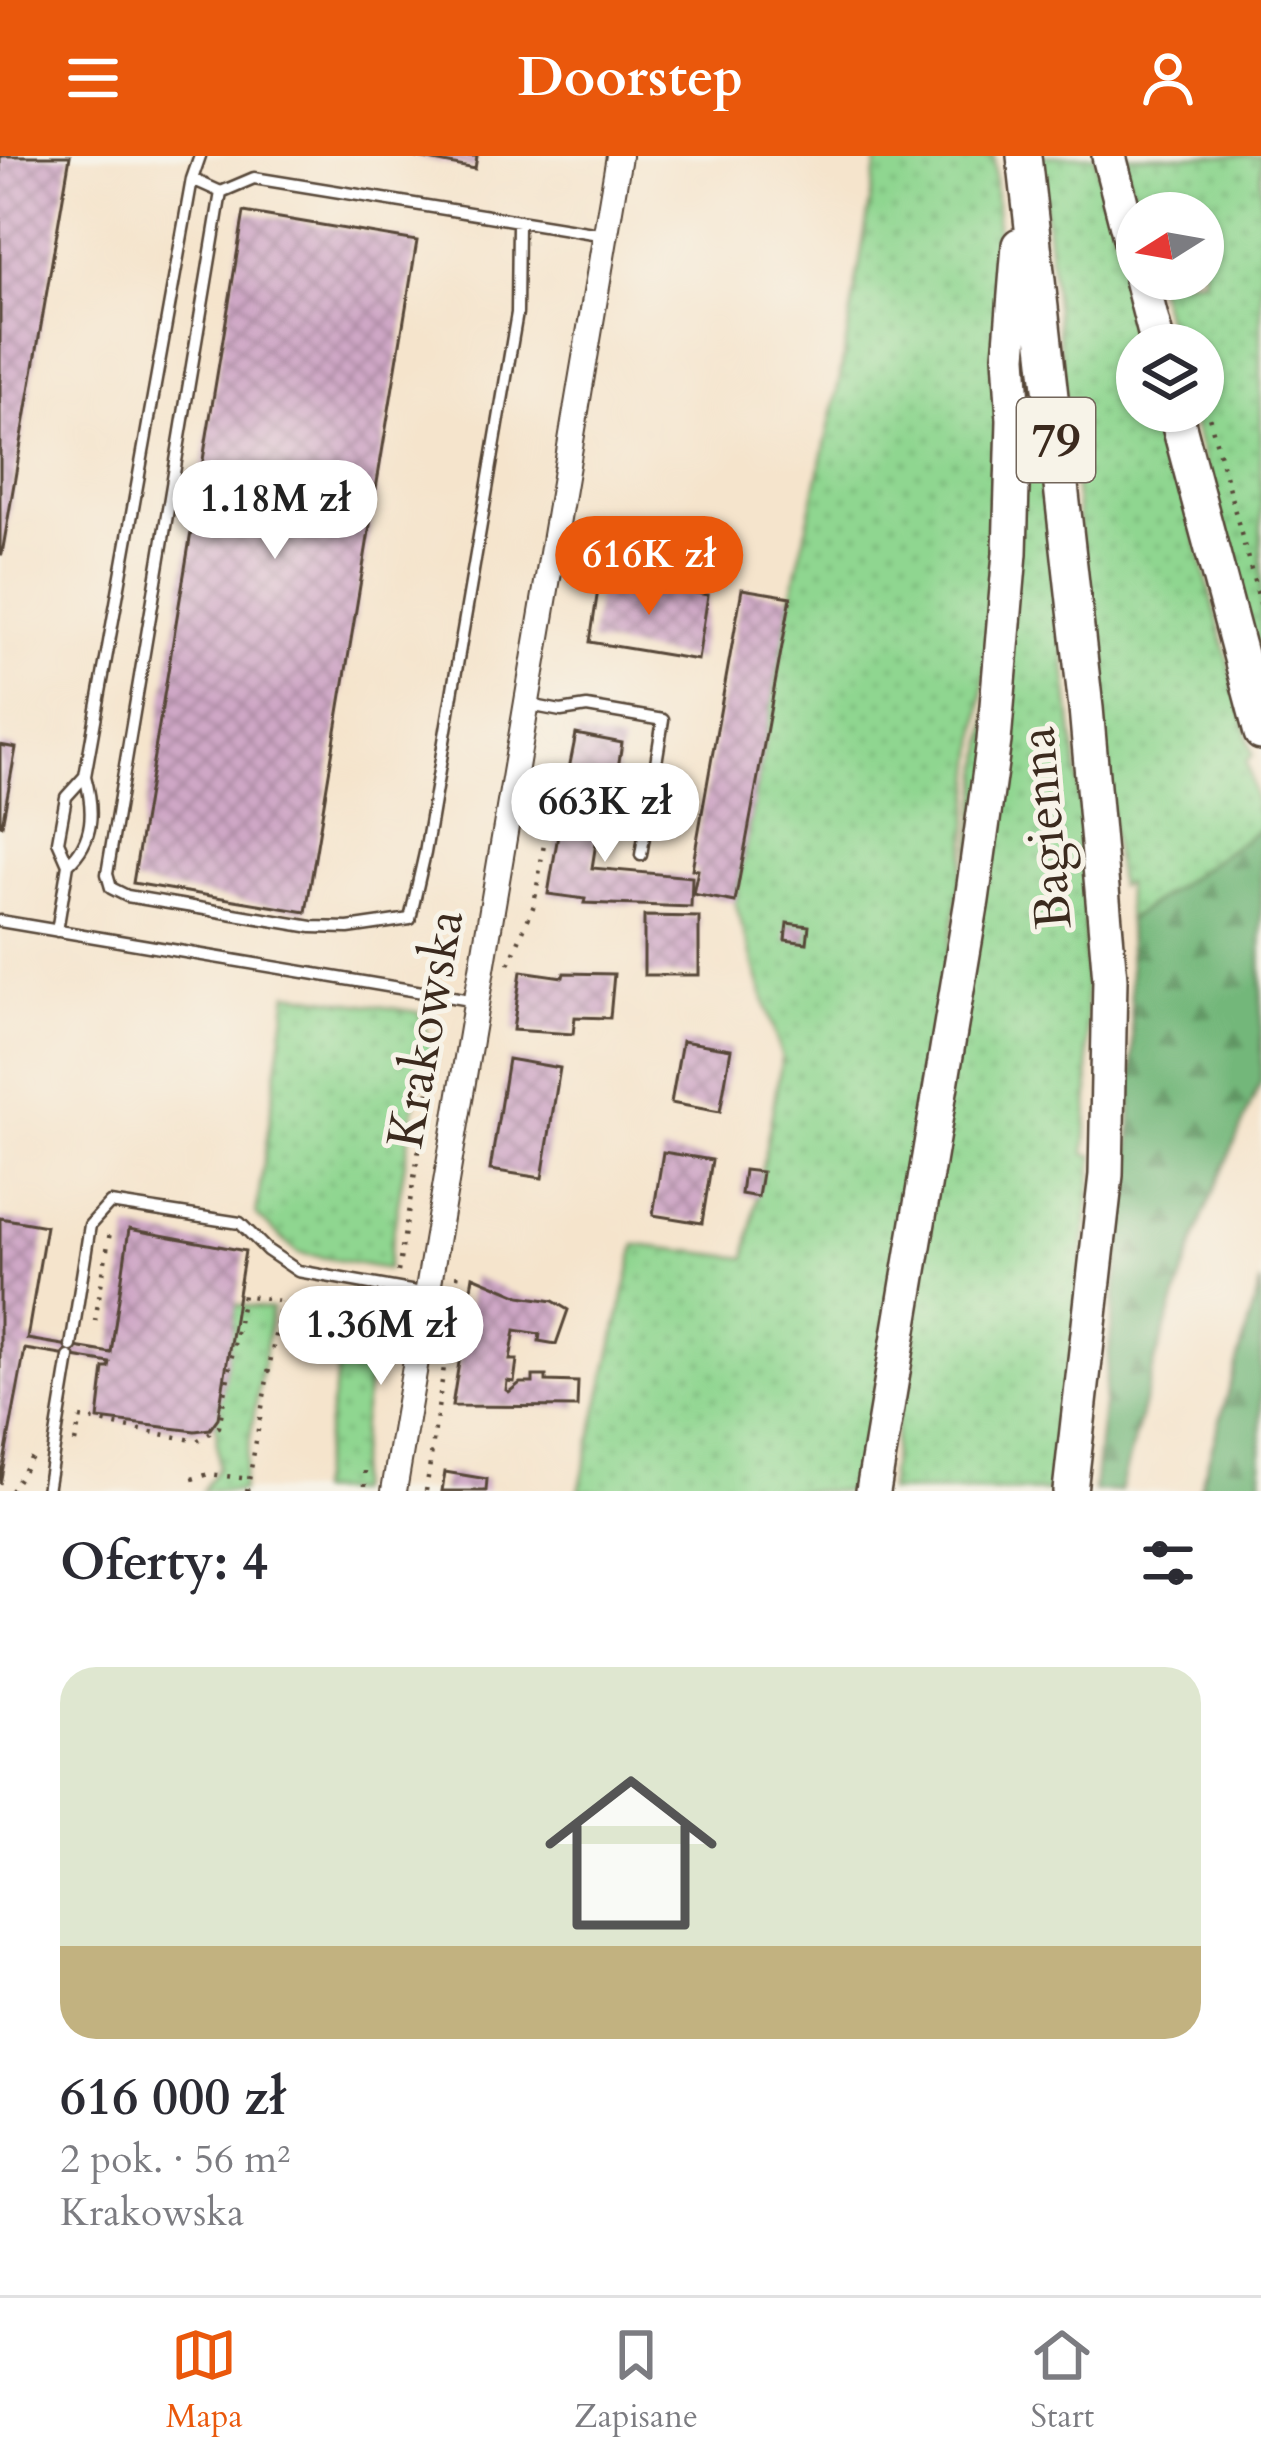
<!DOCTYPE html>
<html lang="pl">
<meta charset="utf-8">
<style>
:root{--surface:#fff;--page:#f7f7f7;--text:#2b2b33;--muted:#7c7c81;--line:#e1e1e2;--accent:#ea580c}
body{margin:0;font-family:Cardo,serif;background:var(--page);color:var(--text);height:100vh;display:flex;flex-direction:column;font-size:45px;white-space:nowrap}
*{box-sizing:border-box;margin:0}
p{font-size:39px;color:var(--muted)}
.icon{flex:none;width:66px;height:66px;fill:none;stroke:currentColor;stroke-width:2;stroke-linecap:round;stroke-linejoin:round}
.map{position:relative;height:1335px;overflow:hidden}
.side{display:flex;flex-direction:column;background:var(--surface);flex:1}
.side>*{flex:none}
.needle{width:78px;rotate:259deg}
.tools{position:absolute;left:1116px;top:36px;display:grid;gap:24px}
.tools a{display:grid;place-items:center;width:108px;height:108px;border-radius:50%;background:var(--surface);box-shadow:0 3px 9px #0004;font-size:60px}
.price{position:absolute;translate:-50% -102px;padding:0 27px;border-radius:42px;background:#fff;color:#222;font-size:39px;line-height:78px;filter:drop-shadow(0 3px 6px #0008)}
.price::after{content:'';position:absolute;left:50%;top:72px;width:36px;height:27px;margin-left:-18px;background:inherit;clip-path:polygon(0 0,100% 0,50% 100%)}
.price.on{background:var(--accent);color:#fff}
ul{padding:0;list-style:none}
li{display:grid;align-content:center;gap:24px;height:636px;padding:0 60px}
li+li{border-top:3px solid var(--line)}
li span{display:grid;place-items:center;height:372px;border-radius:36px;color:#555}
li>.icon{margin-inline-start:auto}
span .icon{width:216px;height:216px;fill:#fffc;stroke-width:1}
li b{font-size:51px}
h2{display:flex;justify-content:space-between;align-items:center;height:144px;padding:0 60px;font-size:51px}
header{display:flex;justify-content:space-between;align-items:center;height:156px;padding:0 60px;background:var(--accent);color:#fff;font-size:54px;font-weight:600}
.menu{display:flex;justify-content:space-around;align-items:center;height:168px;border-top:3px solid var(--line);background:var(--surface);font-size:33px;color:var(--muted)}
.menu a{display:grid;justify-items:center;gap:6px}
.menu .on{color:var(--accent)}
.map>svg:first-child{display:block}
</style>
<header><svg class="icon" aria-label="menu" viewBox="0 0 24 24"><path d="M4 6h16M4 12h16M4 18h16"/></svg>Doorstep<svg class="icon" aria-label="person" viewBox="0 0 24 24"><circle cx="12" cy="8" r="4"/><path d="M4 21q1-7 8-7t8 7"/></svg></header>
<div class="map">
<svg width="1261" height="1335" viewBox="0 0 1261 1335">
<defs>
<pattern id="grass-dots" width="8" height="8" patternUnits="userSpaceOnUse" patternTransform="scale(3)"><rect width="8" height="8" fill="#8fd690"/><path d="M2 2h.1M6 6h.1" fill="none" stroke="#7cb87c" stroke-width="1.8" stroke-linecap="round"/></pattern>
<pattern id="forest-firs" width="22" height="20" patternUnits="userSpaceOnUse" patternTransform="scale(3)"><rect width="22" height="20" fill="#73b77a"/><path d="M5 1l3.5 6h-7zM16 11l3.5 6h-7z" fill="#609563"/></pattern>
<pattern id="building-cross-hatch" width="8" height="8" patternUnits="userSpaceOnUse" patternTransform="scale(3)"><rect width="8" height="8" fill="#cfa7c6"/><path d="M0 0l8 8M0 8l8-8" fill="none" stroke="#a988a0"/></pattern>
</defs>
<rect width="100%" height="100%" fill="#f7f3e8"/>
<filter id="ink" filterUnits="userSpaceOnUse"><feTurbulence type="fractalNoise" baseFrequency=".00833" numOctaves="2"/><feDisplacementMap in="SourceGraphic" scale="24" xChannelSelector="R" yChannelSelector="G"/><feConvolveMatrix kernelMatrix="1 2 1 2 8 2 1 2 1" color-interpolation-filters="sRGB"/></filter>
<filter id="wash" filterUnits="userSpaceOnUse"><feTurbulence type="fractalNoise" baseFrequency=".004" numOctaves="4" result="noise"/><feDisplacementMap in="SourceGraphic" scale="48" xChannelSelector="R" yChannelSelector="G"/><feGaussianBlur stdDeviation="2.7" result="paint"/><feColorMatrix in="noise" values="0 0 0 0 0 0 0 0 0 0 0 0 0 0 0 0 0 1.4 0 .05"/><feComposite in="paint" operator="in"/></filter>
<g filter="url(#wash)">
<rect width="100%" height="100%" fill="#f5e4cc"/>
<path fill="url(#grass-dots)" stroke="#658057" stroke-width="3" d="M 878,0 L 994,0 L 1001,170 L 994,431 L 966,691 L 860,1335 L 579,1335 L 636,1089 L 746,1102 L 782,902 L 735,746 L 791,441 L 840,222 Z
M 1039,0 L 1095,0 L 1145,189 L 1137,189 L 1137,255 L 1162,255 L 1253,599 L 1247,605 L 1261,672 L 1128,764 L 1125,727 L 1118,730 Z
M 1123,0 L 1261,0 L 1261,522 L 1190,255 L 1203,255 L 1203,189 L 1172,189 L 1155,123 L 1203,123 L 1203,57 L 1138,57 Z
M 1027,170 L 1093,758 L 1084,764 L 1089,937 L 1085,998 L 1094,1000 L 1057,1335 L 888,1335 L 1028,256 Z
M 288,837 L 419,856 L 436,902 L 417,935 L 387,1113 L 298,1097 L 256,1059 Z
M 352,1134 L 386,1149 L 384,1184 L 372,1207 L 363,1259 L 354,1335 L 316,1335 Z
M 236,1149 L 272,1153 L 241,1335 L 202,1335 L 218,1312 L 216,1267 Z"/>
<path fill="url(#forest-firs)" stroke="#57704c" stroke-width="3" d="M 1261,672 L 1261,925 L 1202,1063 L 1156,1202 L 1120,1335 L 1094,1335 L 1130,1001 L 1133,896 L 1128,764 Z
M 1261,1126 L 1261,1333 L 1199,1335 Z"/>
<g id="blocks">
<path fill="url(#building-cross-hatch)" d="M 0,0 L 70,0 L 2,398 L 0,398 Z
M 408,0 L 477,0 L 475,13 Z
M 244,56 L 417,85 L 306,756 L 133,727 Z
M 600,421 L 708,439 L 698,504 L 590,486 Z
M 742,433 L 791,441 L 735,746 L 693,738 L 698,714 L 692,713 Z
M 576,578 L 622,587 L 615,631 L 567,623 Z
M 0,589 L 16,592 L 2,669 L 0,669 Z
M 565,638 L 609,644 L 605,669 L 599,668 L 592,712 L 692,721 L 691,751 L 584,747 L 585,743 L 548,738 Z
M 644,760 L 699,761 L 699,819 L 644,819 Z
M 787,767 L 809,770 L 807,787 L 785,784 Z
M 521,815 L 563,821 L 564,817 L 614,818 L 610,862 L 575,861 L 573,878 L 513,874 Z
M 682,885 L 731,893 L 720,956 L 671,947 Z
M 508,903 L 560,912 L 542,1022 L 490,1014 Z
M 663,996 L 712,1004 L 702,1067 L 653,1059 Z
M 744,1014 L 762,1016 L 758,1041 L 741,1038 Z
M 0,1062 L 46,1070 L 27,1183 L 111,1197 L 129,1073 L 245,1095 L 218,1262 L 210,1273 L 195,1275 L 98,1263 L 104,1212 L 109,1212 L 110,1207 L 25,1193 L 0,1328 Z
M 473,1120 L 520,1140 L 553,1145 L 568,1154 L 556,1188 L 539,1185 L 540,1178 L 515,1174 L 510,1204 L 517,1204 L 515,1219 L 514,1226 L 507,1225 L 506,1234 L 509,1236 L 520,1227 L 533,1227 L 533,1220 L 546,1220 L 546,1225 L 578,1226 L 577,1251 L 452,1250 Z
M 445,1316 L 487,1323 L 486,1335 L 442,1335 Z"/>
</g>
</g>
<g filter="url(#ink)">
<use href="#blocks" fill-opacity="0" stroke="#574638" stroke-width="3"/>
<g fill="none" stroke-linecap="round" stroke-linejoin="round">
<g stroke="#574638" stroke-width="15">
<path id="service" d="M 192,23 L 221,36
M 518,67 L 517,157 L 425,697 L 410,763 L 348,772 L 312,771 L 127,740 L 111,732 L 107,718 L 221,36 L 254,22 L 605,79
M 529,549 L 561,555 L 587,551 L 663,564 L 641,699
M 517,621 L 651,644
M 68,708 C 95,684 94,653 85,620 L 192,23 L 200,0
M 0,765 L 476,845
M 57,775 L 68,708 L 58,685 L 66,641 L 85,620
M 71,1190 L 90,1069 L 110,1047 L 240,1067 L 267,1094 L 298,1115 L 427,1138
M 47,1335 L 69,1201"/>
</g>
<g stroke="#574638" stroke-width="28">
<path id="tertiary" d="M 394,1335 L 619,0"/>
</g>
<g stroke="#574638" stroke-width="38">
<path id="primary" d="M 1024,0 L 1086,552 L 1110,823 L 1106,1019 L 1070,1335
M 1109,0 L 1137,109
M 1141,123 L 1158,189
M 1175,255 L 1261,577
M 873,1335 L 972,744 L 994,585 L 1010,397 L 1014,264 L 1010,200 L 1019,89"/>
</g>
<path stroke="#574638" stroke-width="4.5" stroke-dasharray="3 9" stroke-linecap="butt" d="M 1203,238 L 1261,451
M 509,808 L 534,749 L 551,646
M 398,1116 L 429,934 L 438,916
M 95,1165 L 110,1076
M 381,1218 L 393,1181
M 80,1262 L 197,1285 L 219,1271 L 243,1139 L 396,1164
M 75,1287 L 80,1263
M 365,1315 L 365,1335
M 192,1323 L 209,1318 L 250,1323
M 11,1335 L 35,1296
M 247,1335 L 281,1146
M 426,1335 L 458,1115"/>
<use href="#service" stroke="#fff" stroke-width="10"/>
<use href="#tertiary" stroke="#fff" stroke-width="24"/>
<use href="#primary" stroke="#fff" stroke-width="33"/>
</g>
</g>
<g text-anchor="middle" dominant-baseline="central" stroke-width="10" stroke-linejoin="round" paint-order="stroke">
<rect fill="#f7f3e8" stroke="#73665b" stroke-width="3" x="1017" y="242" width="78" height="84" rx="9"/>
<g font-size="48" font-weight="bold" fill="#3b2a1e">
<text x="1056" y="284">79</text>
</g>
<g font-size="51" fill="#3b2a1e" stroke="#f7f3e8">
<text transform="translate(1046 672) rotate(-95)">Bagienna</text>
<text transform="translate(426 873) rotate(-80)">Krakowska</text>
</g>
</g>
</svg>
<div class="tools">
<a><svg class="needle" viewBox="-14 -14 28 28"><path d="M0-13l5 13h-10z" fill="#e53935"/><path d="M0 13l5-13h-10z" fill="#7c7c81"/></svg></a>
<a><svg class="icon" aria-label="layers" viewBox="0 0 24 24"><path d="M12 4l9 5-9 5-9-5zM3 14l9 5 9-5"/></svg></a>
</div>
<b class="price" style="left:275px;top:406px">1.18M zł</b>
<b class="price on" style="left:649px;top:462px">616K zł</b>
<b class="price" style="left:605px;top:709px">663K zł</b>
<b class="price" style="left:381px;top:1232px">1.36M zł</b>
</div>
<section class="side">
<h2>Oferty: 4<svg class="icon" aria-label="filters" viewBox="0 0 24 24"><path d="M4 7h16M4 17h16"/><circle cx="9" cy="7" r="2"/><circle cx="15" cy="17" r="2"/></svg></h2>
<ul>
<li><span style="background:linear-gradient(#dfe7d0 75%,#c2b280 0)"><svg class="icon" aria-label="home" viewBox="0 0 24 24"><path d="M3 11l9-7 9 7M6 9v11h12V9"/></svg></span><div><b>616 000 zł</b><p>2 pok. · 56 m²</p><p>Krakowska</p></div></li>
</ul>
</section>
<nav class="menu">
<a class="on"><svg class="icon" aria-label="map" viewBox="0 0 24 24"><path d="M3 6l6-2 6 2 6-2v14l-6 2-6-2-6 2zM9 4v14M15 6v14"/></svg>Mapa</a>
<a><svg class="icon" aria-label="saved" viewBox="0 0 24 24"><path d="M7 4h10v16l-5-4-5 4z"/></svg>Zapisane</a>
<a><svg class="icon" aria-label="home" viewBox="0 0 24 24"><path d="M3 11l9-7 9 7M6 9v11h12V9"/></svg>Start</a>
</nav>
